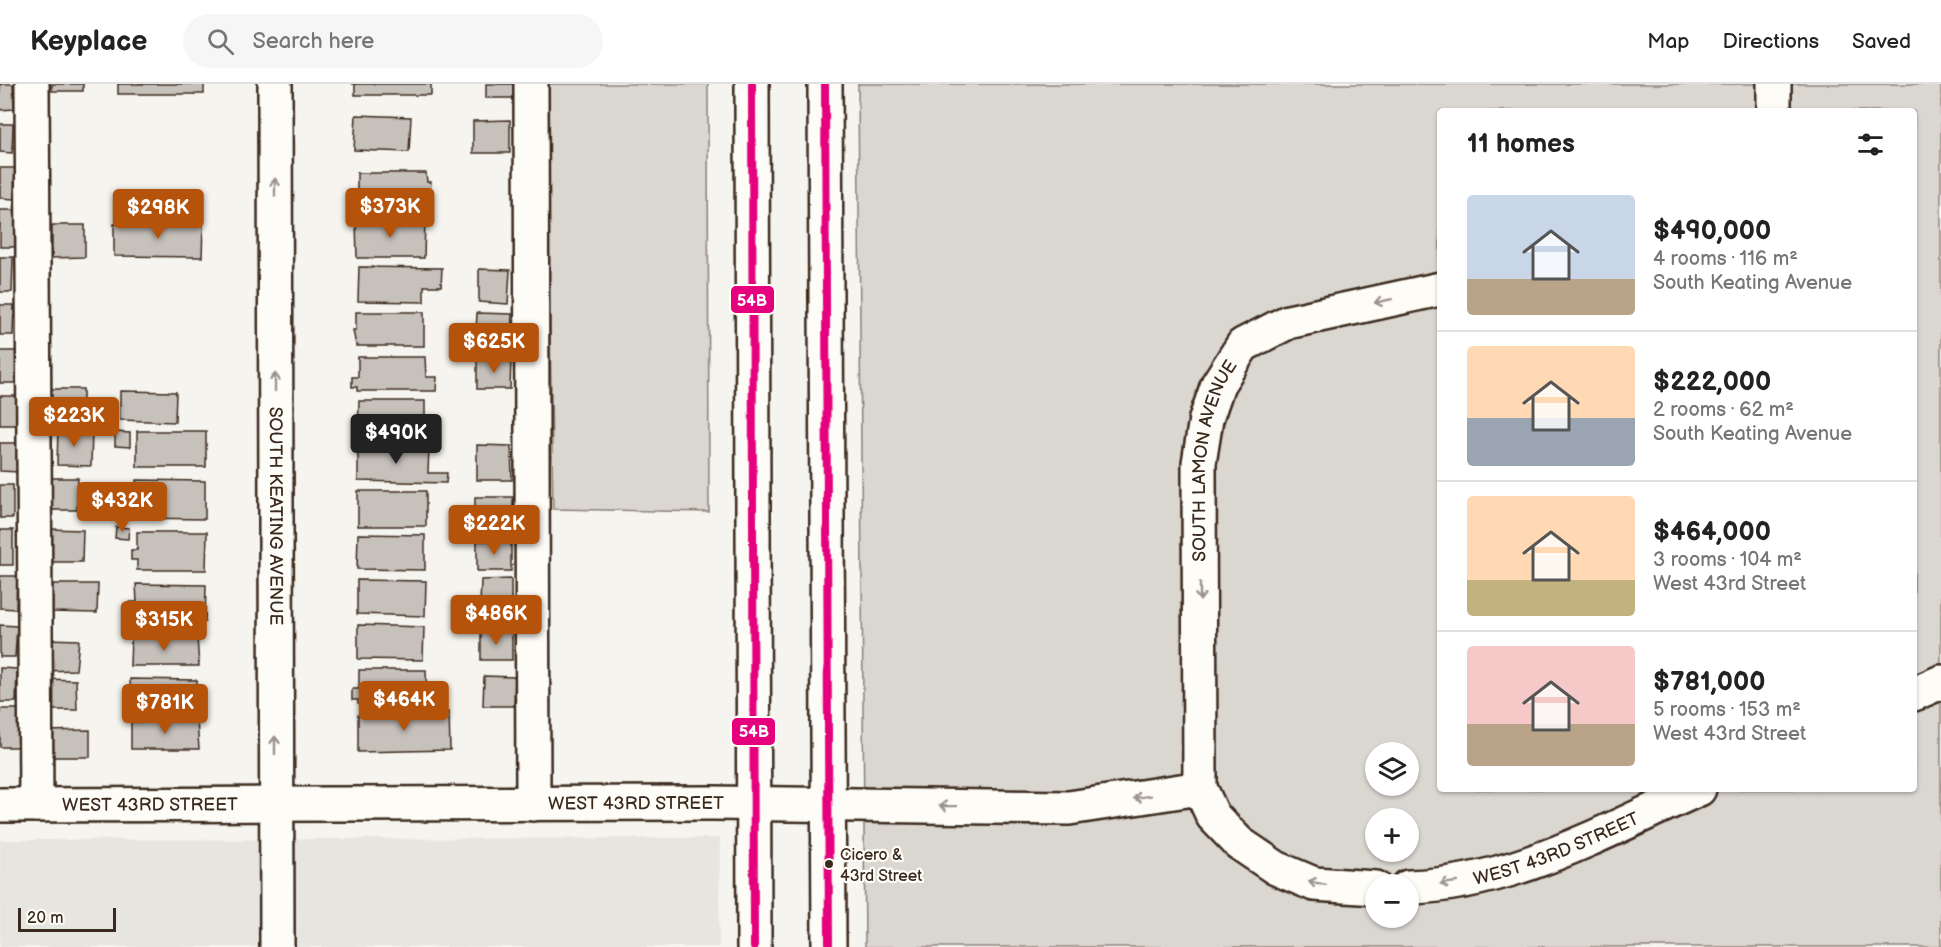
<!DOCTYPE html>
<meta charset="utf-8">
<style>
:root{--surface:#fff;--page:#f6f6f6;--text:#222;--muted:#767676;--line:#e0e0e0;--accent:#b45309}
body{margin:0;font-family:"Balsamiq Sans",sans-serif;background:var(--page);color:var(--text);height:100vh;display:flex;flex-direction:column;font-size:22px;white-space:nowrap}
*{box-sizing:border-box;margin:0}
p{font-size:20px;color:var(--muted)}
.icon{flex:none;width:33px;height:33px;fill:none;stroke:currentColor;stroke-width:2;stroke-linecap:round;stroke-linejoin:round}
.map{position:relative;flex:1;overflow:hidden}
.panel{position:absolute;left:1437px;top:24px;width:480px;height:684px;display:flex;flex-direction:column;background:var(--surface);border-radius:6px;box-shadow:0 2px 4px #0004}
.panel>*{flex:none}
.fabs{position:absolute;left:1365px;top:658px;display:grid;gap:12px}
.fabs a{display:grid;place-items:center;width:54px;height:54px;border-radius:50%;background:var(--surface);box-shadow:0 2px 4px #0004;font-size:30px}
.scale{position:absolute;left:18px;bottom:15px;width:98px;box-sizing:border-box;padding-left:6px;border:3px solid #3b2a1e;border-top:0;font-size:16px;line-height:21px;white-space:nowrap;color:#3b2a1e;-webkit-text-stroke:4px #fdfcf7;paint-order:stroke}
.price{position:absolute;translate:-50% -51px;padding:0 14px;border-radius:6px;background:var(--accent);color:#fff;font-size:20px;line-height:39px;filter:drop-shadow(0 2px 3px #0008)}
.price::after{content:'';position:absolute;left:50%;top:36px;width:18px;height:14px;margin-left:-9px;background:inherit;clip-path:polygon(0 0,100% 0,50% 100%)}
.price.selected{background:#222;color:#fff}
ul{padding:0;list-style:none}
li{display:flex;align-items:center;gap:18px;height:150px;padding:0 30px}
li+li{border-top:2px solid var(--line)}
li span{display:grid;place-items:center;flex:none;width:168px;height:120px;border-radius:6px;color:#555}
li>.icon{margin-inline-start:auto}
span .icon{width:72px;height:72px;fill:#fffc;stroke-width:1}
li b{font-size:26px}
h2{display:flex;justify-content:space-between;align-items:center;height:72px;padding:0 30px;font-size:26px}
header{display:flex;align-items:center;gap:36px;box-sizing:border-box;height:84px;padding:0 30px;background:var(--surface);border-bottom:2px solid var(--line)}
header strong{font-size:28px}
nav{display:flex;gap:33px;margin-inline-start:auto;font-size:21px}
.search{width:420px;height:54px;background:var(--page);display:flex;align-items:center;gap:15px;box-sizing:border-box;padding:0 21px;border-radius:33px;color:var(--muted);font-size:22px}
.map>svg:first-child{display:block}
</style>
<header>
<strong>Keyplace</strong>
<div class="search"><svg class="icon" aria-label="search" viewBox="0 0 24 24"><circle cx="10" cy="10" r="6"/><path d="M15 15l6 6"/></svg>Search here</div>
<nav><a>Map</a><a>Directions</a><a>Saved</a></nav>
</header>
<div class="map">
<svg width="1941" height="863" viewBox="0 0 1941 863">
<rect width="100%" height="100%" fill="#f5f4ee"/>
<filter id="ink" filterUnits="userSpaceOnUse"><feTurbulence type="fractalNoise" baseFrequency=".0167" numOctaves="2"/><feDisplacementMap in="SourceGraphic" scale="12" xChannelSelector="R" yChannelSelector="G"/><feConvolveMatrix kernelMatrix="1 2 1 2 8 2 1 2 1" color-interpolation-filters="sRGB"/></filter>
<g filter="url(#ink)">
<path fill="#e7e5df" d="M 720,754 L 719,863 L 0,863 L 0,756 Z"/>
<path fill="#dad6d0" stroke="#8a8077" stroke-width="1.5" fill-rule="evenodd" d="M 546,0 L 708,0 L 709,428 L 553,425 Z
M 858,0 L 1941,0 L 1941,863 L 865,863 ZM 1440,27 L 1914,27 L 1914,705 L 1440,705 ZM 1376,669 L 1408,669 L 1408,702 L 1376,702 ZM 1376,735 L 1408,735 L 1408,768 L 1376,768 ZM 1376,801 L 1408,801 L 1408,834 L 1376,834 Z"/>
<path fill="#c7c1bb" stroke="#3b2a1e" stroke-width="1.5" d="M 0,0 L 13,0 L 14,25 L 0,26 Z
M 52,0 L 83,0 L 83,7 L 52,7 Z
M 118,0 L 204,0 L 204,10 L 118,10 Z
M 351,0 L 431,0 L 431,11 L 355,11 L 355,0 Z
M 486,0 L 517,0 L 516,14 L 486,14 Z
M 356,31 L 411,33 L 409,68 L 354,66 Z
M 510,36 L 510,69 L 473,69 L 473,37 Z
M 0,40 L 13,40 L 12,69 L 0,68 Z
M 0,84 L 15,84 L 14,115 L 0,114 Z
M 357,89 L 426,89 L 427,98 L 431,98 L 430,109 L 427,109 L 426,126 L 357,126 Z
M 0,126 L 15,126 L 15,163 L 0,163 Z
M 356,136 L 425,136 L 424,174 L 357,174 Z
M 114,140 L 203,141 L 202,173 L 114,172 Z
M 52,141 L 85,141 L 85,173 L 52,174 Z
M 0,173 L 13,173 L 12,208 L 0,208 Z
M 359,183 L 442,184 L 441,202 L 424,202 L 424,218 L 358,217 Z
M 479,185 L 510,186 L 508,220 L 479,218 Z
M 0,221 L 14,221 L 13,251 L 0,251 Z
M 356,228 L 424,228 L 424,262 L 356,262 L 353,246 L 356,246 Z
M 477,229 L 512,230 L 510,266 L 475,266 Z
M 0,267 L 16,267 L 16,299 L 0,299 Z
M 358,273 L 425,273 L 426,293 L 437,293 L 436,307 L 357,307 L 357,303 L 352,303 L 352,293 L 358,293 Z
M 477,274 L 511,275 L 510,305 L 477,305 Z
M 51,305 L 83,305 L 83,337 L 51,337 Z
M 120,307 L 176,308 L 175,338 L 120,336 Z
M 0,312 L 18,312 L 17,341 L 0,341 Z
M 359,317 L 425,317 L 425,351 L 358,351 Z
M 58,345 L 92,346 L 91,382 L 57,381 Z
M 137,347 L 206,347 L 206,383 L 137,383 Z
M 115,348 L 130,349 L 130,363 L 115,362 Z
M 0,359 L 19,359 L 19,388 L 0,387 Z
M 358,361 L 429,363 L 428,389 L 447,389 L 446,399 L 358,397 Z
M 477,361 L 511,362 L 512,396 L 477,396 Z
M 48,394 L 78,394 L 77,426 L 47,426 Z
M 136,396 L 205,397 L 205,435 L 139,434 L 139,424 L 132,423 L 132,414 L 136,415 Z
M 0,401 L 13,401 L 13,434 L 0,434 Z
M 358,407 L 426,407 L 426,442 L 358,442 Z
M 475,413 L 513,413 L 513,443 L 475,443 Z
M 116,443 L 129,444 L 128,455 L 115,454 Z
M 48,445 L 83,446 L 82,478 L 47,478 Z
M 0,446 L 13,446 L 13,481 L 0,481 Z
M 137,448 L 207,448 L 206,486 L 137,486 L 137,476 L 131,476 L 131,466 L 137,466 Z
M 358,450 L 425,451 L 425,486 L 357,485 Z
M 477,457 L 511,457 L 511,487 L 477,487 Z
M 0,492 L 17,492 L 16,525 L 0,524 Z
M 511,495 L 511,522 L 480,521 L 481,496 Z
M 357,496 L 426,497 L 425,532 L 357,530 Z
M 51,500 L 98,500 L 97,529 L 51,528 Z
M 136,500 L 206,501 L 205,538 L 137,537 L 137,527 L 130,527 L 130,518 L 137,518 Z
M 0,541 L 17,542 L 15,573 L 0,573 Z
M 358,541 L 424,543 L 423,576 L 358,575 Z
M 481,547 L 512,548 L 512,576 L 481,576 Z
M 131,553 L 197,553 L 199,582 L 130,582 Z
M 46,555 L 79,556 L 76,586 L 45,587 Z
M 0,584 L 17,585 L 16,618 L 0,618 Z
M 359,586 L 426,586 L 427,621 L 358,620 L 358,616 L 352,616 L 352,605 L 359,605 Z
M 484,592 L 515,593 L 514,622 L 483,622 Z
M 45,595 L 76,596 L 77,626 L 45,626 Z
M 130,595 L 197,596 L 198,624 L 131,623 Z
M 0,625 L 19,625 L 20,663 L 0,663 Z
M 449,628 L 450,666 L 358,668 L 358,631 Z
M 197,637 L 199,665 L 131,665 L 131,638 Z
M 90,646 L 90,673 L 45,673 L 46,647 Z"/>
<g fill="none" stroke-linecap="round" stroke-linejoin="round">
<g stroke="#3b2a1e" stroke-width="38">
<g id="minor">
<path d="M 32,0 L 36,721"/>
<path id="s1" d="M 275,0 L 277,863"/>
<path d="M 531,0 L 533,720"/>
<path d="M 1774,0 L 1774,27"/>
<path d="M 1914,610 L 1941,598"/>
<path id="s2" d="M 0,721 L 713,719 L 1069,724 L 1200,704"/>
<path id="s3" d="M 1408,803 C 1512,801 1606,746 1699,705"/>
<path id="s4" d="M 1376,804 L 1314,800 L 1276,784 L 1239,759 L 1213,732 L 1200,704 L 1199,379 L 1206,335 L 1218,300 L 1243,261 L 1288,238 L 1440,205"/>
</g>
</g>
<g stroke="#3b2a1e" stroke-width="38">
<path id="major" d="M 752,0 L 754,863
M 825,0 L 829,863"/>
</g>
<use href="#minor" stroke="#fdfcf7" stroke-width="33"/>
<use href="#major" stroke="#fdfcf7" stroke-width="33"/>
<g stroke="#fdfcf7" stroke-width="12">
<path id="bus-1" d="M 752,0 L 754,863
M 825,0 L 829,863"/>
</g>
<use href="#bus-1" stroke="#e5007d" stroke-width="8"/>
</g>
<defs><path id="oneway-shaft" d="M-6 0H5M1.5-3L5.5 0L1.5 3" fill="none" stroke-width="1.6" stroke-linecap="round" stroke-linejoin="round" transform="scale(1.5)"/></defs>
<g stroke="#9c938a">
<use href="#oneway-shaft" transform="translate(275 103) rotate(-90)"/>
<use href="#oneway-shaft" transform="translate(1383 217) rotate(168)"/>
<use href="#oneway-shaft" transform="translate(275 298) rotate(-90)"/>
<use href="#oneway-shaft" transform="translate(1200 508) rotate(90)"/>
<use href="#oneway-shaft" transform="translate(275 661) rotate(-90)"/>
<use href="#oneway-shaft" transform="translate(1142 713) rotate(171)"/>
<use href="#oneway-shaft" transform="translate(948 722) rotate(-179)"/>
<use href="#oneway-shaft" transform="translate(1317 799) rotate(-169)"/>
<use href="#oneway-shaft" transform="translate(1449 799) rotate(173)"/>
</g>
</g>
<circle fill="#3b2a1e" stroke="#fdfcf7" stroke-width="2" cx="829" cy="780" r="5"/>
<g text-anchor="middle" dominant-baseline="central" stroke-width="4.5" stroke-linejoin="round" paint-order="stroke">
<g font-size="16" fill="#3b2a1e" stroke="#fdfcf7" text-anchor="start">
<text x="840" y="771">Cicero &amp;<tspan x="840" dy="21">43rd Street</tspan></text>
</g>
<g font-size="18" fill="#3b2a1e" stroke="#fdfcf7">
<text stroke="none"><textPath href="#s4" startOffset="546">SOUTH LAMON AVENUE</textPath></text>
<text stroke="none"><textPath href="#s1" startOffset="432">SOUTH KEATING AVENUE</textPath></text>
<text stroke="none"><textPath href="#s2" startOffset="636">WEST 43RD STREET</textPath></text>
<text stroke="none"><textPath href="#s2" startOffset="150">WEST 43RD STREET</textPath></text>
<text stroke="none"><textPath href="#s3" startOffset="154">WEST 43RD STREET</textPath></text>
</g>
</g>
<g stroke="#fdfcf7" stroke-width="2">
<rect x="730" y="201" width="45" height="29" rx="6" fill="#e5007d"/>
<rect x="731" y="633" width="45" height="29" rx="6" fill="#e5007d"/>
</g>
<g font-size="16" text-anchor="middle" font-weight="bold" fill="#fff">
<text x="752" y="222">54B</text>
<text x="754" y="653">54B</text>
</g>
</svg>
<div class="fabs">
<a><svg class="icon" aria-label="layers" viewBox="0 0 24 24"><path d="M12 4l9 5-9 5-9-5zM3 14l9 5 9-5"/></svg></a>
<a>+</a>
<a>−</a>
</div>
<div class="scale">20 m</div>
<b class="price" style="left:390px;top:155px">$373K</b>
<b class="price" style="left:158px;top:156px">$298K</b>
<b class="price" style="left:494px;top:290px">$625K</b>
<b class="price" style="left:74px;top:364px">$223K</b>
<b class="price selected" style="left:396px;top:381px">$490K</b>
<b class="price" style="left:122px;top:449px">$432K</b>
<b class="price" style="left:494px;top:472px">$222K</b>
<b class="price" style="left:496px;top:562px">$486K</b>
<b class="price" style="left:164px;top:568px">$315K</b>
<b class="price" style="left:404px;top:648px">$464K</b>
<b class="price" style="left:165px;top:651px">$781K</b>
<section class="panel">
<h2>11 homes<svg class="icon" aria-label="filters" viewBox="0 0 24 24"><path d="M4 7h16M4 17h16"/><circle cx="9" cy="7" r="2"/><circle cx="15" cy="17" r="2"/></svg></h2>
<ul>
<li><span style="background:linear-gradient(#c9d6e8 70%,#b9a48a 0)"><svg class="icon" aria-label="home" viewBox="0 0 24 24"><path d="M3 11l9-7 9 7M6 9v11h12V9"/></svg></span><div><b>$490,000</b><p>4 rooms · 116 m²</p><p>South Keating Avenue</p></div></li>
<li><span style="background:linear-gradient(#ffd9b3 60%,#9aa5b1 0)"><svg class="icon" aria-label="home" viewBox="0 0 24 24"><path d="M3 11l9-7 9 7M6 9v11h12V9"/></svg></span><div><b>$222,000</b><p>2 rooms · 62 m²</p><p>South Keating Avenue</p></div></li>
<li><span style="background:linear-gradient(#ffd9b3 70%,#c2b280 0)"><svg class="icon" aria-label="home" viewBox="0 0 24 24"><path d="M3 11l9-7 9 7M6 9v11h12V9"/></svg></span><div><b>$464,000</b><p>3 rooms · 104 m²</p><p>West 43rd Street</p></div></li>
<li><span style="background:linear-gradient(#f6c9c9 65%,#b9a48a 0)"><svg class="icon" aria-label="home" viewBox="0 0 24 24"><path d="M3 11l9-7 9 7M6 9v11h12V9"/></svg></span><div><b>$781,000</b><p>5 rooms · 153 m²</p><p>West 43rd Street</p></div></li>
</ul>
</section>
</div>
